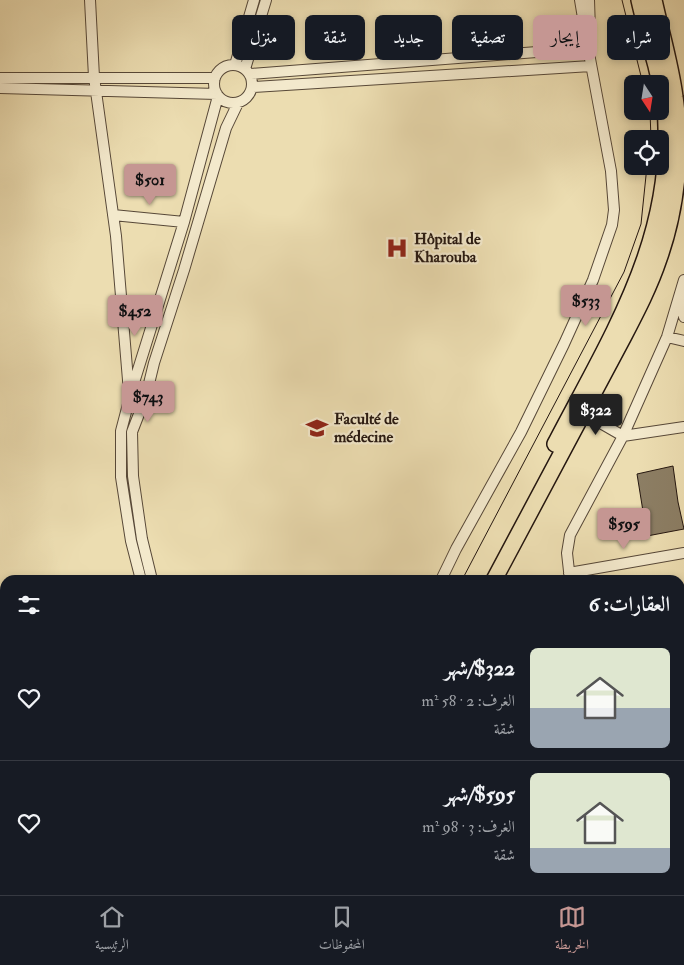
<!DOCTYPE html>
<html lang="ar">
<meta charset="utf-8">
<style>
:root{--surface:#171b24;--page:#20242c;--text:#f1f3f6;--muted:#9ea1a6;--line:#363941;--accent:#c59692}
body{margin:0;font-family:"IM FELL Double Pica",Amiri,serif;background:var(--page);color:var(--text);direction:rtl;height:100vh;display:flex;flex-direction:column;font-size:19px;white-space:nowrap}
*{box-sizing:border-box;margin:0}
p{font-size:16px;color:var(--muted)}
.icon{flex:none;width:28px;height:28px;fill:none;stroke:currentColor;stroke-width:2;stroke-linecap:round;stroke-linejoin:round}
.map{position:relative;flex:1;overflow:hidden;direction:ltr}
.details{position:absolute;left:0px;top:575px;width:685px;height:320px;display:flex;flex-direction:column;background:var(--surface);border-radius:15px 15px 0 0;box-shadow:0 2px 8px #0003;direction:rtl}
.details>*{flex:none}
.top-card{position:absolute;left:15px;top:15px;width:655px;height:45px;direction:rtl;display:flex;gap:10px}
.needle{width:32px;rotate:168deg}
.controls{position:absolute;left:624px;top:75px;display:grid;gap:10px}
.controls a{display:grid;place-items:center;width:45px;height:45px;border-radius:8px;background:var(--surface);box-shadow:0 2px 8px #0003;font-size:25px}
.price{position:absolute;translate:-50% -42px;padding:0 11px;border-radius:5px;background:var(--accent);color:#111;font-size:16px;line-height:32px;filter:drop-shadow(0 1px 2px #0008)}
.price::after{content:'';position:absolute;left:50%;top:30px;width:15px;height:11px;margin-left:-8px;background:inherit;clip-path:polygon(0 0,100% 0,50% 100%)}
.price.on{background:#222;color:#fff}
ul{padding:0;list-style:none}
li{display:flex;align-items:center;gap:15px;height:125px;padding:0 15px}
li+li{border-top:1px solid var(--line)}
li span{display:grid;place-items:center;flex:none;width:140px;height:100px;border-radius:8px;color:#555}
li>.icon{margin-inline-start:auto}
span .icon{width:60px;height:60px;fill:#fffc;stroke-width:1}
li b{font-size:21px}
h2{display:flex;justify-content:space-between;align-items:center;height:60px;padding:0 15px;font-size:21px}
.chip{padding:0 18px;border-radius:8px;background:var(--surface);box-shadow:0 2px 8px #0003;font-size:18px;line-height:45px}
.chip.on{background:var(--accent);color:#111}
.tab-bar{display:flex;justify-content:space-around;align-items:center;height:70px;border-top:1px solid var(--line);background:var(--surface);font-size:14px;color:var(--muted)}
.tab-bar a{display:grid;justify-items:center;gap:2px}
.tab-bar .on{color:var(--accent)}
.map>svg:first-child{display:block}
</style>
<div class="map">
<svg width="684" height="895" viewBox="0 0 684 895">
<rect width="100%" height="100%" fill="#ecddb1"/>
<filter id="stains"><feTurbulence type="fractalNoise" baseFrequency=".004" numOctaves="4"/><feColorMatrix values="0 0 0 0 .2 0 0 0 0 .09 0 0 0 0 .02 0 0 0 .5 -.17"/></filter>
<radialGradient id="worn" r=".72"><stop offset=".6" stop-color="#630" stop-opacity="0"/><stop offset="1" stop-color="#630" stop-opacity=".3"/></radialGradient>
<path fill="#8c7e64" stroke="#251710" d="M 673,466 L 678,502 L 684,529 L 647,536 L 637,474 Z"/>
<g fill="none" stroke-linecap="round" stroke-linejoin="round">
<g stroke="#574838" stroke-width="12">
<path id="minor" d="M 90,0 L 94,77 L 116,236 L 129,392
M 580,0 L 588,48 L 590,30 L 589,0
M214 84a19 19 0 1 1 38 0a19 19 0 1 1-38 0Z
M 235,65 L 254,0
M 245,69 L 266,0
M 251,74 L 588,48 L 611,171 L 614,210 L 612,225 L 593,280 L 564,344 L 521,432 L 456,549 L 441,580
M 0,78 L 215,78
M 253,87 L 591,66
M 0,88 L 217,94
M 113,215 L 184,222
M 680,296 L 684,317
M 667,337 L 684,341
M 583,413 L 623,436 L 684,427
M 569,573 L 684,553
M 141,580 L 131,541 L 121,477 L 121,431 L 132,389 L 184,222 L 218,96
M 152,580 L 142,539 L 133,476 L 132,432 L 146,396 L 154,363 L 184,270 L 226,128 L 238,103
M 570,580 L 567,553 L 570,535 L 623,436 L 667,337 L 684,280
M 680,606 L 684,606
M 0,618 L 5,617
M 0,640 L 5,670
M 680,664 L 684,663
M 680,759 L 684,759
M 680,769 L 684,768
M 680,821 L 684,821
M 203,890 L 204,895
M 215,890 L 216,895
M 265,890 L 266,895
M 337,890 L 338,895
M 384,890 L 385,895
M 463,890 L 464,895
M 514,890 L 514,895
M 566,890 L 567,895
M 621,890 L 622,895
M 676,890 L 677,895"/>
</g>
<g stroke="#251710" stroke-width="18">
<path id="highway" d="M 555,444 C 612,334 680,231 664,99 C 663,88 658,77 656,66 C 650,44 644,22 639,0
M 494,580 L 624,336 C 637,311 650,286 659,259 C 677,208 683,151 675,97 C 671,65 661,32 654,0
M 408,890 L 409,895
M 422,890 L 423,895"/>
</g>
<use href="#minor" stroke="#f3e9cc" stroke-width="10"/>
<use href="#highway" stroke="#ecddb1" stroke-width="15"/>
<path stroke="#251710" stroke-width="1" d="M 622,0 L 643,84
M 650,111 L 651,139
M 462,580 L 624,272 L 641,224 L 647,166
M 397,890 L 398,895"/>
</g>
<defs>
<g id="hospital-bare" transform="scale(1.725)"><path d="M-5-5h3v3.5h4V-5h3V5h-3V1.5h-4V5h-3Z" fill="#8f2418" stroke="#f3e9cc" stroke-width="2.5" paint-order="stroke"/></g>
<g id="university-bare" transform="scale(1.725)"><path d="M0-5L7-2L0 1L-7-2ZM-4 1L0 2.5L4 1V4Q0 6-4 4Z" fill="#8f2418" stroke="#f3e9cc" stroke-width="2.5" paint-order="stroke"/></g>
</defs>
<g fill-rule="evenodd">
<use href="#hospital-bare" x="397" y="248"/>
<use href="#university-bare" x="317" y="428"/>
</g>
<g text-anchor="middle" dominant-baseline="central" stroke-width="4.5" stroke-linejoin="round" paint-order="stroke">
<g font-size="16" font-weight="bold" fill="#251710" stroke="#f3e9cc" text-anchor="start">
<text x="414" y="239">Hôpital de<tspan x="414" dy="18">Kharouba</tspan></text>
<text x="334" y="419">Faculté de<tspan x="334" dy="18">médecine</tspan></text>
</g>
</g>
<rect width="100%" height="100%" filter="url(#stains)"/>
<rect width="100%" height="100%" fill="url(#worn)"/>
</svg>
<div class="controls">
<a><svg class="needle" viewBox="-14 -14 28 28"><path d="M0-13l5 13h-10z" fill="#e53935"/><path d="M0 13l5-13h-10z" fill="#9ea1a6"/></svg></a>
<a><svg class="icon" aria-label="locate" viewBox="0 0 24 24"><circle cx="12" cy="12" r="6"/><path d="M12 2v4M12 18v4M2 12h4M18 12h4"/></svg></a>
</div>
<b class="price" style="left:150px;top:206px">$501</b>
<b class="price" style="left:586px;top:327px">$533</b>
<b class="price" style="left:135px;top:337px">$452</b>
<b class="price" style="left:148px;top:423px">$743</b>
<b class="price on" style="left:596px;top:436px">$322</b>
<b class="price" style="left:624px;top:550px">$595</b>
<div class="top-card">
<a class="chip">شراء</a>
<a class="chip on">إيجار</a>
<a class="chip">تصفية</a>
<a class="chip">جديد</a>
<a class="chip">شقة</a>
<a class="chip">منزل</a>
</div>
<section class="details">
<h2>العقارات: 6<svg class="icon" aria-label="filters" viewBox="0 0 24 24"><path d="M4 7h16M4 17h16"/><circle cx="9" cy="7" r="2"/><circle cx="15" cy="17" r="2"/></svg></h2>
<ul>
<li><span style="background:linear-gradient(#dfe7d0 60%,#9aa5b1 0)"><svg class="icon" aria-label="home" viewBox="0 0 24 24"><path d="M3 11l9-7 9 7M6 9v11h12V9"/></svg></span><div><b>$322/شهر</b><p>الغرف: 2 · 58 m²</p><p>شقة</p></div><svg class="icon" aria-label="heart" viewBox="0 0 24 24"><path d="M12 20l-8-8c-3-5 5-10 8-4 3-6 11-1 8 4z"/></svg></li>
<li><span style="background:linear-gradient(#dfe7d0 75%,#9aa5b1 0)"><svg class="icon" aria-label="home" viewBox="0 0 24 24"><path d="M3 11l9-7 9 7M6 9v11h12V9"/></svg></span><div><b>$595/شهر</b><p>الغرف: 3 · 98 m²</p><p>شقة</p></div><svg class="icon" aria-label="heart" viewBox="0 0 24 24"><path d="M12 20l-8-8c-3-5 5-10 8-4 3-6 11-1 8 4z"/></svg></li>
</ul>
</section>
</div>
<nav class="tab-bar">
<a class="on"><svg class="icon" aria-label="map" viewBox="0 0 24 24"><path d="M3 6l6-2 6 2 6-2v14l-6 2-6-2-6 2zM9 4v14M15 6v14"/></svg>الخريطة</a>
<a><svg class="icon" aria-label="saved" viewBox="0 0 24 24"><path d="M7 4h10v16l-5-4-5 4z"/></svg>المحفوظات</a>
<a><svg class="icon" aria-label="home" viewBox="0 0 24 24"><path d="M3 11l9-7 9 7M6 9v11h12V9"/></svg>الرئيسية</a>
</nav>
